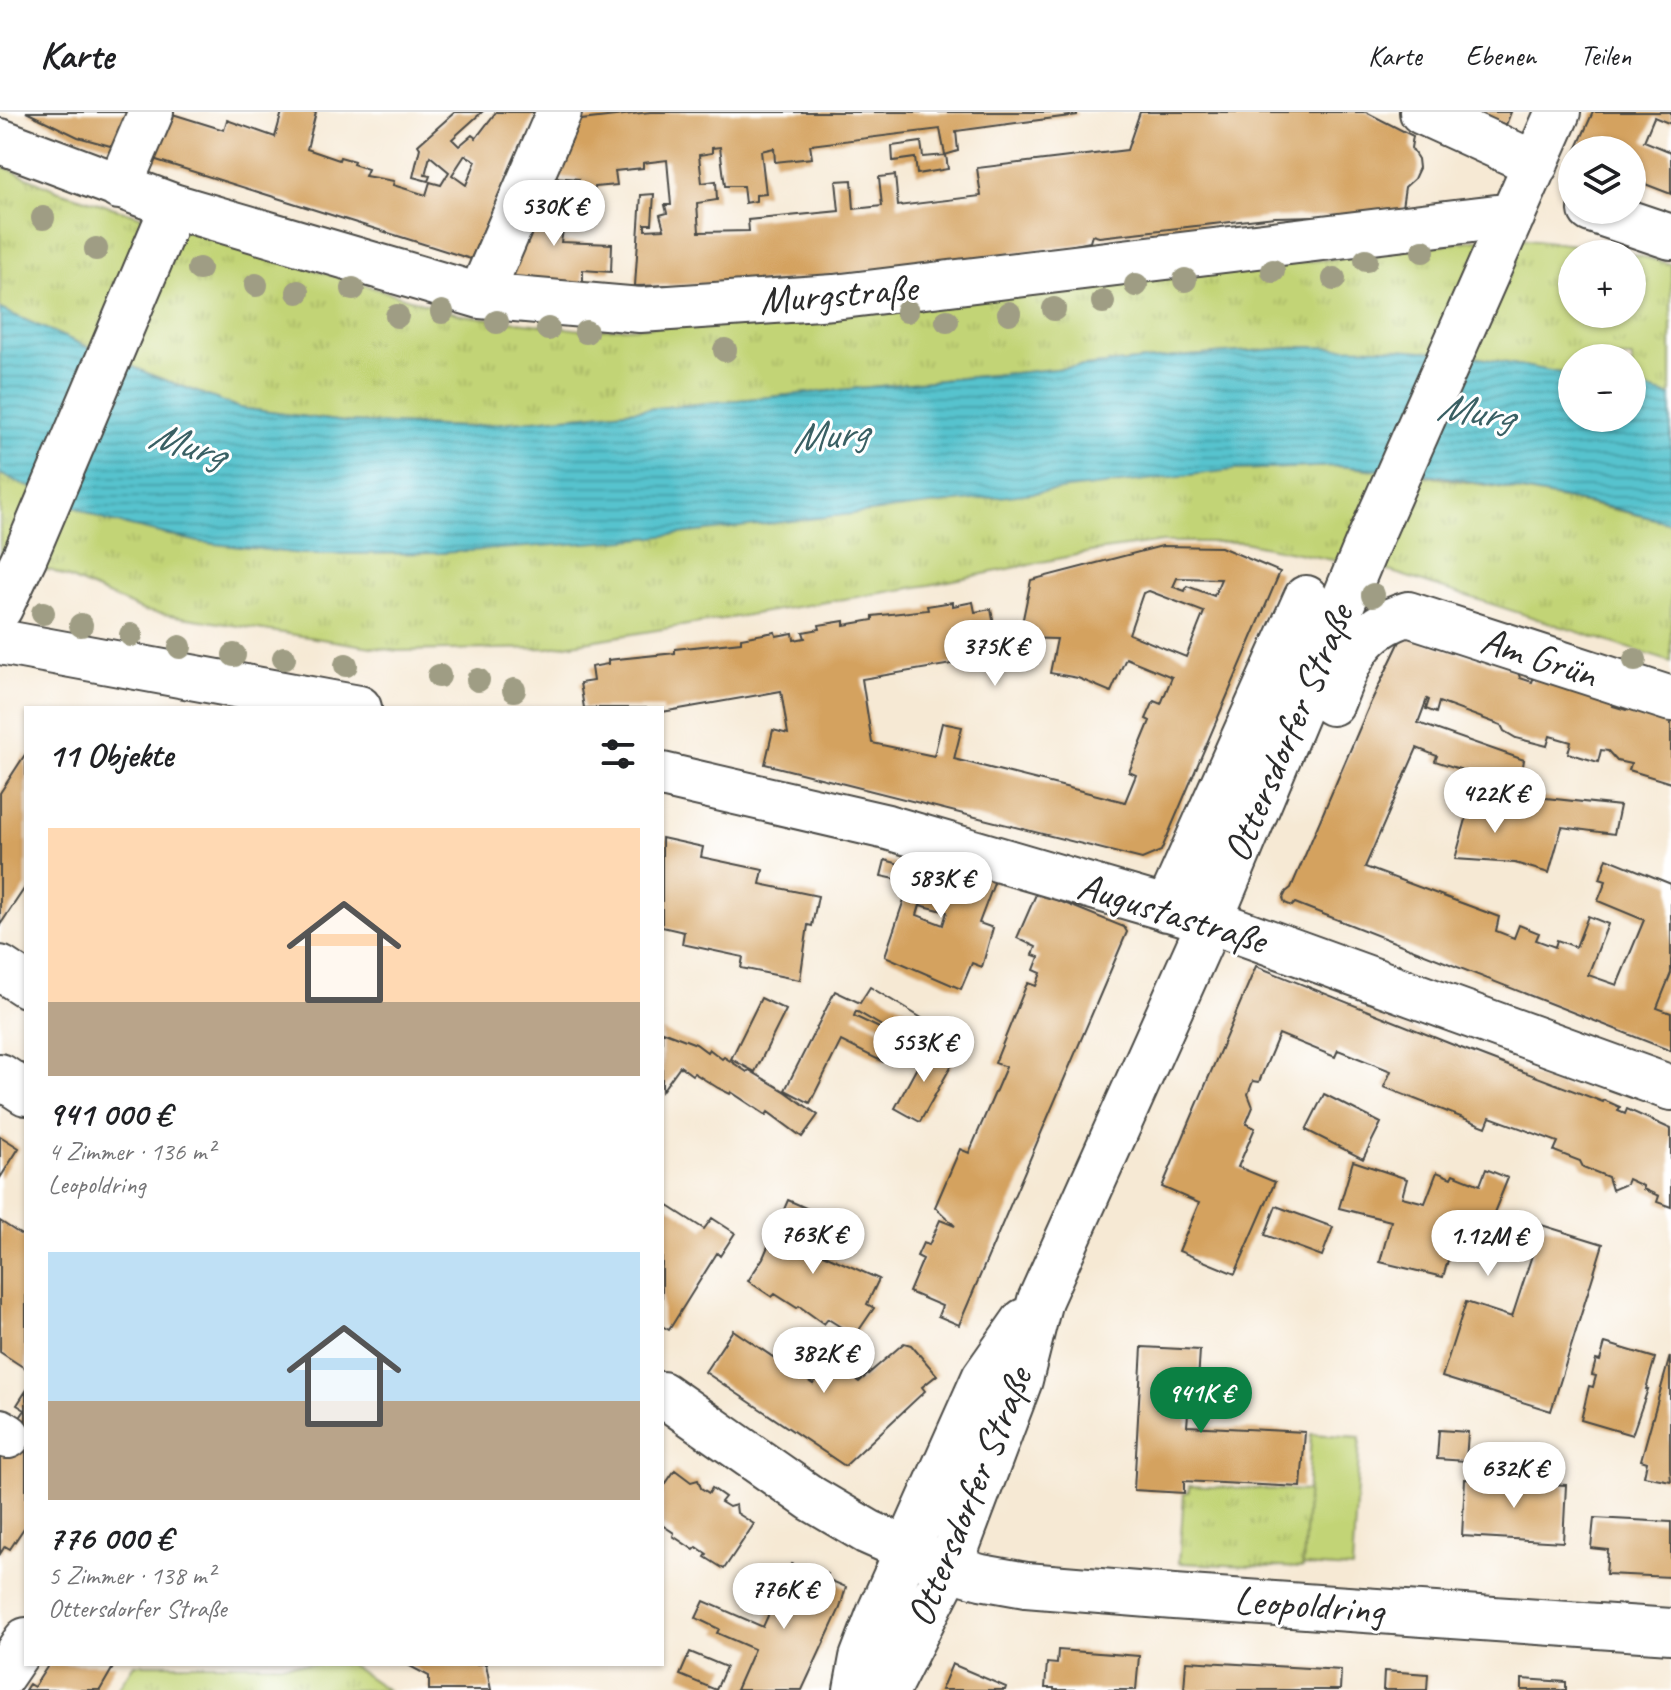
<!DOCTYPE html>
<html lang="de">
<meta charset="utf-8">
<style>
:root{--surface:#fff;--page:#f6f6f6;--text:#202124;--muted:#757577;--line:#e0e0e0;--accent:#0b8043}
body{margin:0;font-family:Caveat,sans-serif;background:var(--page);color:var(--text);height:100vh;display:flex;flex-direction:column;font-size:30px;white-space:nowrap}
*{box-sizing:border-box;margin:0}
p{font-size:26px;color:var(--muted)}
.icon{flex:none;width:44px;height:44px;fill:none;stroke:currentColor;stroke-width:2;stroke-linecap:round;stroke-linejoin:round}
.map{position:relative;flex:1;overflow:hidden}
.drawer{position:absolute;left:24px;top:594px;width:640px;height:960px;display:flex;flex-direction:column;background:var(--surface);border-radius:0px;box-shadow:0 2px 6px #0004}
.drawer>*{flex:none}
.buttons{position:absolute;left:1558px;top:24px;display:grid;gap:16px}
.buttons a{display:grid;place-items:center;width:88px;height:88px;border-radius:50%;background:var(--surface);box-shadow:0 2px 6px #0004;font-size:40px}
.price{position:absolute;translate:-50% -68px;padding:0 18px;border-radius:28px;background:#fff;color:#222;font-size:26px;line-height:52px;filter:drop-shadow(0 2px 4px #0008)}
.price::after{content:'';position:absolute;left:50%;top:48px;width:24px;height:18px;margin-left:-12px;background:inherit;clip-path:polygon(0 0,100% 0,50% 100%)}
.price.selected{background:var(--accent);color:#fff}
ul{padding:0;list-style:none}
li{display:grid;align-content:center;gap:16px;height:424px;padding:0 24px}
li span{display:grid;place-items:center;height:248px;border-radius:0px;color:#555}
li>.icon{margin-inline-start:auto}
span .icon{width:144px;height:144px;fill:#fffc;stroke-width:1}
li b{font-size:34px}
h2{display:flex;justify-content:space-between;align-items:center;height:96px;padding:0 24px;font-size:34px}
header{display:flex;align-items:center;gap:48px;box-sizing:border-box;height:112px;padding:0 40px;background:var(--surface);border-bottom:2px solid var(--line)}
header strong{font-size:38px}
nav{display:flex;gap:44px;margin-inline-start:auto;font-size:28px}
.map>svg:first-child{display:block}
</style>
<header>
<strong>Karte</strong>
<nav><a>Karte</a><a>Ebenen</a><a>Teilen</a></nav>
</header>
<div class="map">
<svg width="1671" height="1578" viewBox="0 0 1671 1578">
<defs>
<pattern id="grass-tufts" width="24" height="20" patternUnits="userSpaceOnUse" patternTransform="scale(2)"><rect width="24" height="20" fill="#c2d476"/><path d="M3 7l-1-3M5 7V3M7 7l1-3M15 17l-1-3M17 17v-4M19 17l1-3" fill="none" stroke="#a7b666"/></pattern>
<pattern id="water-rules" width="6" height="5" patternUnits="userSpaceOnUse" patternTransform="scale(2)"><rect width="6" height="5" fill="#56c3ce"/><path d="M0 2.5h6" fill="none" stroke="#479fa7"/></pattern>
</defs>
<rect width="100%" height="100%" fill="#fff"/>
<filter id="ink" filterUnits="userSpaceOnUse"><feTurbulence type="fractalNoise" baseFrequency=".0125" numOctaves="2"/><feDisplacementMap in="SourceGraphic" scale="16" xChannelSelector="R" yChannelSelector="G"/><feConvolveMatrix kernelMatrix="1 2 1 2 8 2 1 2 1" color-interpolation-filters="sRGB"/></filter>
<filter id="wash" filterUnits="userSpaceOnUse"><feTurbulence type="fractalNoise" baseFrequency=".006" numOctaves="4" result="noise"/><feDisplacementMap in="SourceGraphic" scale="32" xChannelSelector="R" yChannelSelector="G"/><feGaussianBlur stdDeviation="1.8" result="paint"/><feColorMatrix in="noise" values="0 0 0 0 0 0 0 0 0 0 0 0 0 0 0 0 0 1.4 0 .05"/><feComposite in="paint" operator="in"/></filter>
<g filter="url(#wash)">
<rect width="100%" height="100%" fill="#f6e9d4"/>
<path fill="url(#grass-tufts)" stroke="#768050" stroke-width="2" d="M 0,53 L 56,78 L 462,203 L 582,218 L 779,208 L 1331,147 L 1505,124 L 1620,139 L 1632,142 L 1572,142 L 1572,202 L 1632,202 L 1632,142 L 1671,152 L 1671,284 L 1632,274 L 1632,246 L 1572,246 L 1572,263 L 1458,242 L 1303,235 L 1176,245 L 464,315 L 344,310 L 240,296 L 154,264 L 0,197 Z
M 1339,354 C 1451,365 1562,384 1671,411 L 1671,550 L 1392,460 L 1243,430 L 1162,430 L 1096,439 L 929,473 L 548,536 L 397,539 L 144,499 L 53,459 L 0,451 L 0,362 L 105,408 L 199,430 L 302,442 L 440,441 L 1233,358 Z
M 1189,1374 L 1308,1379 L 1303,1456 L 1179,1451 L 1184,1381 L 1189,1380 Z
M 134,1552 L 349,1552 L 387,1578 L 117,1578 Z"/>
<path fill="#c2d476" stroke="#768050" stroke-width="2" d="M 1311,1322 L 1360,1325 L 1352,1457 L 1303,1454 Z"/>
<path fill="url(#water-rules)" stroke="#40777c" stroke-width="2" d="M 0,197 L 154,264 L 240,296 L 344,310 L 464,315 L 1176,245 L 1303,235 L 1388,236 L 1458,242 L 1572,263 L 1572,306 L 1632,306 L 1632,274 L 1671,284 L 1671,411 L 1613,396 L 1491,373 L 1435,363 L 1339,354 L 1233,358 L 627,428 L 440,441 L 302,442 L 199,430 L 105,408 L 0,362 Z"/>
<g id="blocks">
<path fill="#d4a25e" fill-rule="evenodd" d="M 26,0 L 131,0 L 114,35 L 78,25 Z
M 166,0 L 224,18 L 227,8 L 275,25 L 282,0 L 316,0 L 307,37 L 339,48 L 340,45 L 354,49 L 353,52 L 368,57 L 365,64 L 394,69 L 393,73 L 426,83 L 430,70 L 441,73 L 449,60 L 430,44 L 425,63 L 430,64 L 428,69 L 413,65 L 420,36 L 418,33 L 455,0 L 482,0 L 452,27 L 459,34 L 472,23 L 476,26 L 496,0 L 535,0 L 471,147 L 150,46 ZM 465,43 L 476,49 L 466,73 L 452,63 Z
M 650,0 L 1077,0 L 1077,3 L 956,19 L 958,39 L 945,43 L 940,17 L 810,33 L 812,46 L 775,50 L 774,36 L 761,39 L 766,82 L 756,83 L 756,89 L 745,91 L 743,74 L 725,74 L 720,35 L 712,36 L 712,41 L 699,43 L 702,71 L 716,69 L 717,88 L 697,91 L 699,120 L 749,119 L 748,108 L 839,99 L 836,69 L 852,68 L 854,97 L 882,94 L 879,65 L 895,63 L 898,94 L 981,84 L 977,56 L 1127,38 L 1140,0 L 1366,0 L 1413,24 L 1411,36 L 1418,47 L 1419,56 L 1414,67 L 1405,75 L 1401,102 L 1275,105 L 1099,125 L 1092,123 L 1090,130 L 1070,134 L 844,162 L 753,171 L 635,174 L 641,83 L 654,82 L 652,112 L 645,112 L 645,118 L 664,117 L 660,103 L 667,101 L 665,93 L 671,93 L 667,48 L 643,51 L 643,56 L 615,59 L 617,73 L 595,75 L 587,118 L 564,108 L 579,67 L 553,65 L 564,10 Z
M 1474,0 L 1511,0 L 1506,13 Z
M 1593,0 L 1671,0 L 1671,12 L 1654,5 L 1644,29 L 1671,40 L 1671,82 L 1632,67 L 1632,38 L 1576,38 Z
M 921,30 L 923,45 L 946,43 L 948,57 L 917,62 L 915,46 L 893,49 L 892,34 Z
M 540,71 L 559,79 L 551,101 L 559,104 L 555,117 L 563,118 L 561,130 L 612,132 L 611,160 L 583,158 L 583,174 L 505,166 Z
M 1162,434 L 1221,435 L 1280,460 L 1161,739 L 1142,747 L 765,652 L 773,618 L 788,622 L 781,579 L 662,600 L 662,596 L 584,596 L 580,571 L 593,569 L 591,555 L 608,552 L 608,548 L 675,541 L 675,537 L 741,530 L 741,526 L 775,520 L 776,524 L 793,521 L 794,528 L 805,526 L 803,520 L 820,517 L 819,513 L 844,509 L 844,513 L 873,508 L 873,504 L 928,498 L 927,494 L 953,490 L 953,494 L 973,490 L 975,500 L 991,497 L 996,524 L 973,528 L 976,548 L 862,567 L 872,631 L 934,644 L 942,611 L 962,615 L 954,647 L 1125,690 L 1136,663 L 1129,660 L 1150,609 L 1146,607 L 1154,589 L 1161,592 L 1172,565 L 1126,546 L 1111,580 L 1078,566 L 1050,561 L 1057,527 L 1019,526 L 1031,468 ZM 1177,466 L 1221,467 L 1214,484 L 1187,474 L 1185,479 L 1173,475 ZM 1149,479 L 1204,500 L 1186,545 L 1129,522 L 1143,481 Z
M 1403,523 L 1518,560 L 1520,566 L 1532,570 L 1534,565 L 1614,590 L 1613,594 L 1626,598 L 1630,595 L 1671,608 L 1671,671 L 1629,658 L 1631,652 L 1617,649 L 1608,639 L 1601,638 L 1598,650 L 1568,641 L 1571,630 L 1550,624 L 1547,634 L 1516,626 L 1504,619 L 1501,613 L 1439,590 L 1436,601 L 1426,597 L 1429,588 L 1427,587 L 1418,611 L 1524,648 L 1518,683 L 1620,694 L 1614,722 L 1562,715 L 1549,761 L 1515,751 L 1455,747 L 1470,693 L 1481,696 L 1490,667 L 1435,649 L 1437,644 L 1417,636 L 1365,755 L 1499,805 L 1496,819 L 1514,826 L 1519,813 L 1539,821 L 1536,828 L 1555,835 L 1557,828 L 1576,835 L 1588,804 L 1608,812 L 1588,863 L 1617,873 L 1644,808 L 1598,789 L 1606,769 L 1600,767 L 1607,746 L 1671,772 L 1671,861 L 1657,896 L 1671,901 L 1671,939 L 1295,791 L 1292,794 L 1285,791 L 1283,786 L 1286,780 L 1291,776 L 1370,592 Z
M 26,641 L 26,774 L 0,813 L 0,681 Z
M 662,726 L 703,735 L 701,745 L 763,758 L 760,772 L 818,784 L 812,814 L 808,813 L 800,868 L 741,856 L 743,845 L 682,832 L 684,820 L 662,815 Z
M 917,747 L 996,766 L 979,811 L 993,816 L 982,855 L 972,851 L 961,877 L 885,844 L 910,770 L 881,764 L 885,748 L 914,756 ZM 920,793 L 947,800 L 943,813 L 917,803 Z
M 1037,780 L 1124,815 L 1127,820 L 959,1213 L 938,1204 L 942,1194 L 909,1180 L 923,1147 L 917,1144 L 923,1131 L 929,1133 L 940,1108 L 955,1114 L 935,1095 L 960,1037 L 969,1041 L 1006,955 L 995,951 L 1026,874 L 1028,871 L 1036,874 L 1041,861 L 1034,858 L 1039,845 L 1033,843 L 1036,835 L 1017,826 Z
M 1256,854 L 1456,934 L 1603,990 L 1604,988 L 1620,995 L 1618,999 L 1625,1002 L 1627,997 L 1671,1017 L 1671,1095 L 1657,1090 L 1659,1084 L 1643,1077 L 1643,1074 L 1628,1067 L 1626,1072 L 1612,1078 L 1608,1065 L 1583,1055 L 1580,1049 L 1554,1039 L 1558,1030 L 1490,1005 L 1486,1015 L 1384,975 L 1391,959 L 1338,938 L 1335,945 L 1279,922 L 1259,970 L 1253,969 L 1248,982 L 1253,995 L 1246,1012 L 1255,1016 L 1238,1055 L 1275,1070 L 1235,1162 L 1179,1139 L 1199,1091 L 1162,1075 Z
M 870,875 L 930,911 L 916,934 L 856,899 L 854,904 L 896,924 L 883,950 L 841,929 L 810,991 L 785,978 L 835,879 L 860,891 Z
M 761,886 L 786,898 L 755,960 L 731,947 Z
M 662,919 L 696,932 L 707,940 L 709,937 L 722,947 L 724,945 L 747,960 L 749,958 L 786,980 L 818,1003 L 802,1025 L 768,1000 L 766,1003 L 731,980 L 730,982 L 718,976 L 694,961 L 692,963 L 680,954 L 662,979 Z
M 928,935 L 954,949 L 920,1010 L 895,996 Z
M 1324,982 L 1381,1011 L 1363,1047 L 1306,1018 Z
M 0,1024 L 19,1036 L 0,1066 Z
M 1353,1049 L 1407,1067 L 1402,1085 L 1425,1091 L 1437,1060 L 1451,1066 L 1453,1062 L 1480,1073 L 1486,1057 L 1508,1066 L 1491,1108 L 1520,1115 L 1522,1107 L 1603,1132 L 1551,1299 L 1442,1265 L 1466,1190 L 1512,1205 L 1533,1140 L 1516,1136 L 1514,1143 L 1454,1128 L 1443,1165 L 1380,1150 L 1391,1109 L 1339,1096 Z
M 788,1088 L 815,1100 L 800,1132 L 879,1167 L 867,1192 L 874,1196 L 855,1224 L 828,1207 L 824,1212 L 799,1194 L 797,1196 L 775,1182 L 772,1185 L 748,1169 L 763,1146 Z
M 662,1090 L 704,1117 L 712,1106 L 735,1121 L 720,1144 L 717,1141 L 669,1218 L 662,1214 Z
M 1276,1094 L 1333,1115 L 1322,1144 L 1265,1123 Z
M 0,1109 L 26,1126 L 26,1257 L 0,1240 Z
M 733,1218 L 813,1272 L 829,1249 L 859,1270 L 904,1231 L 911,1233 L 937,1263 L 922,1275 L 925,1279 L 845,1354 L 705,1260 Z
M 1605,1231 L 1655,1246 L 1646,1277 L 1648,1277 L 1632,1323 L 1581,1308 L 1589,1274 L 1593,1275 L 1596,1264 L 1592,1263 L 1596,1248 L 1600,1249 Z
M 1142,1235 L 1200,1238 L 1196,1302 L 1188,1302 L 1187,1314 L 1305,1320 L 1301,1375 L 1184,1369 L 1184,1381 L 1134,1378 Z
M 1670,1244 L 1670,1356 L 1671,1369 L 1644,1364 L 1647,1350 L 1641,1348 Z
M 26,1279 L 26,1413 L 10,1437 L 5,1434 L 0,1442 L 0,1336 L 25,1298 L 17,1293 Z
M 1439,1318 L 1468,1320 L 1466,1349 L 1437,1347 Z
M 675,1358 L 691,1370 L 698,1368 L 701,1376 L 709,1381 L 712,1376 L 725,1385 L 721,1390 L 729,1395 L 736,1393 L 737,1401 L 754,1412 L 724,1457 L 705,1445 L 707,1442 L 697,1435 L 694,1438 L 673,1424 L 674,1421 L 662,1413 L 662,1377 Z
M 1465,1367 L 1566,1373 L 1563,1430 L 1462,1424 Z
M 1594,1406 L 1671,1410 L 1671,1465 L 1606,1462 L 1608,1438 L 1591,1436 Z
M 791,1452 L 809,1460 L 812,1455 L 828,1462 L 827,1467 L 846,1475 L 840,1496 L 802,1578 L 736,1578 L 754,1537 L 717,1521 L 719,1517 L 696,1506 L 704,1489 L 763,1515 Z
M 1058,1538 L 1139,1544 L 1136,1578 L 1054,1578 L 1054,1576 L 1045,1576 L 1047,1551 L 1057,1552 Z
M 690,1540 L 726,1555 L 716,1578 L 680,1563 Z
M 1186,1549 L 1341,1558 L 1340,1578 L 1184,1578 Z
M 49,1552 L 115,1552 L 100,1578 L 25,1578 L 29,1572 L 34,1575 Z
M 406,1552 L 486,1552 L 491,1578 L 429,1578 L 429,1564 Z
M 952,1552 L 1006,1575 L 1005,1578 L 941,1578 Z
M 1384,1559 L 1428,1562 L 1427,1578 L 1383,1578 Z
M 1522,1567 L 1566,1570 L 1566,1578 L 1522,1578 Z"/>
</g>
</g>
<g filter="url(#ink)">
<use href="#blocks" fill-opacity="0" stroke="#494844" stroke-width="2"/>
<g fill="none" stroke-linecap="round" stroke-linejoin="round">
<g stroke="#494844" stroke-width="48">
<path id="minor" d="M 1422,0 L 1536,52
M 0,29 L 173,94 L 480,184 L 640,198 L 834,185 L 1513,103
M 119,75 L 151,0
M 1591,98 L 1671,125
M 480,184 L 559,0
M 0,496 L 25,444 L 173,94
M 0,530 L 359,596
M 1332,591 C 1349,548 1360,516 1408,502 L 1671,587
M 662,663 L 887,715 L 1210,809 L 1671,976
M 1167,797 L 1306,486
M 0,964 L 26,981
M 0,1319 L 8,1324
M 0,1566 L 26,1528
M 856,1578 L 862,1546 L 880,1499 L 984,1266 L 1024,1209
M 887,1578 L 949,1456 L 1020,1268 L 1040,1188 L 1210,809 L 1367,433 L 1558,0"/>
</g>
<g stroke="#494844" stroke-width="48">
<path id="major" d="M 0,856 L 26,873
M 662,1282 L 812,1387 L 868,1420 L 949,1456 L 981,1465 L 1026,1473 L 1174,1485 L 1671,1519"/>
</g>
<use href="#minor" stroke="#fff" stroke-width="44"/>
<use href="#major" stroke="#fff" stroke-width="44"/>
</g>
<g fill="#9f9d84">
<circle cx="43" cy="106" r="12"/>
<circle cx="96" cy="137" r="12"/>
<circle cx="1423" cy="139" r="12"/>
<circle cx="1366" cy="148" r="12"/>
<circle cx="199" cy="157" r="12"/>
<circle cx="1273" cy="159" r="12"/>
<circle cx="1334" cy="167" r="12"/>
<circle cx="1185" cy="168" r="12"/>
<circle cx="256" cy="173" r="12"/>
<circle cx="1136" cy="173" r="12"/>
<circle cx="353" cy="177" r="12"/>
<circle cx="298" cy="180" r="12"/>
<circle cx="1103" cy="190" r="12"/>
<circle cx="1054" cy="197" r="12"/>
<circle cx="907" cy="199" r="12"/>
<circle cx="442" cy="200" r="12"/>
<circle cx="1009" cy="201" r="12"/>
<circle cx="397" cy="204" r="12"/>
<circle cx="947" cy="209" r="12"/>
<circle cx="497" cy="210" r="12"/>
<circle cx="548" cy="217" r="12"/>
<circle cx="586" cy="220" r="12"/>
<circle cx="725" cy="238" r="12"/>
<circle cx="1373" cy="483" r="12"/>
<circle cx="43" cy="501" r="12"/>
<circle cx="81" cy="513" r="12"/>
<circle cx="131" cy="523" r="12"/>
<circle cx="180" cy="535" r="12"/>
<circle cx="234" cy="543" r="12"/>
<circle cx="284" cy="546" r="12"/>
<circle cx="1635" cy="548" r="12"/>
<circle cx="346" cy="553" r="12"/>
<circle cx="439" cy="564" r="12"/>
<circle cx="478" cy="568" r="12"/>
<circle cx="514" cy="578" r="12"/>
</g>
</g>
<g text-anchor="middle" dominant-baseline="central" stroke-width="6" stroke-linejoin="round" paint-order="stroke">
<g font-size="40" fill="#2b2b2b" stroke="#fff">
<text transform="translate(838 182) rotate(-5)">Murgstraße</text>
<text transform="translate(1539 545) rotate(18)">Am Grün</text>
<text transform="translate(1288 621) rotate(-67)">Ottersdorfer Straße</text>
<text transform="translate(1172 801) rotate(17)">Augustastraße</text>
<text transform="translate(969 1385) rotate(-68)">Ottersdorfer Straße</text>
<text transform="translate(1309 1493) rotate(4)">Leopoldring</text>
</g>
<g font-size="42" font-style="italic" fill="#3a6064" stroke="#fff">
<text transform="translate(1475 299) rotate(8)">Murg</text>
<text transform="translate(829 323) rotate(-6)">Murg</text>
<text transform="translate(187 332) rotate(16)">Murg</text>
</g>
</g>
</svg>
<div class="buttons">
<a><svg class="icon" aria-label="layers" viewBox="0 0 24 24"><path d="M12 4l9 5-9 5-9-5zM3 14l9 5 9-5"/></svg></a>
<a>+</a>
<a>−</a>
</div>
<b class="price" style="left:554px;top:136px">530K €</b>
<b class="price" style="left:995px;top:576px">375K €</b>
<b class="price" style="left:1495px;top:723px">422K €</b>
<b class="price" style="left:941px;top:808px">583K €</b>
<b class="price" style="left:924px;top:972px">553K €</b>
<b class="price" style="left:813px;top:1164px">763K €</b>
<b class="price" style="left:1488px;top:1166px">1.12M €</b>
<b class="price" style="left:824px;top:1283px">382K €</b>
<b class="price selected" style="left:1201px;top:1323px">941K €</b>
<b class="price" style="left:1514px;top:1398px">632K €</b>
<b class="price" style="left:784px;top:1519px">776K €</b>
<section class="drawer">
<h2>11 Objekte<svg class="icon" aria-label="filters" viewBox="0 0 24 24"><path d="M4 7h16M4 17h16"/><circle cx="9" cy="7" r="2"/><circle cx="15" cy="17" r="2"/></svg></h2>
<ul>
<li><span style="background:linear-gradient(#ffd9b3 70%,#b9a48a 0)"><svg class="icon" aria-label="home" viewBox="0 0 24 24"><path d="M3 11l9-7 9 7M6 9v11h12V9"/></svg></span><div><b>941 000 €</b><p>4 Zimmer · 136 m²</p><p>Leopoldring</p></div></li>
<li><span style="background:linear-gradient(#bfe0f5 60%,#b9a48a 0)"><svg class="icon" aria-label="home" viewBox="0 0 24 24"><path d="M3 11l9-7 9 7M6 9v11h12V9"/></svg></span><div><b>776 000 €</b><p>5 Zimmer · 138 m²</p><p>Ottersdorfer Straße</p></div></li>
</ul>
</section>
</div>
